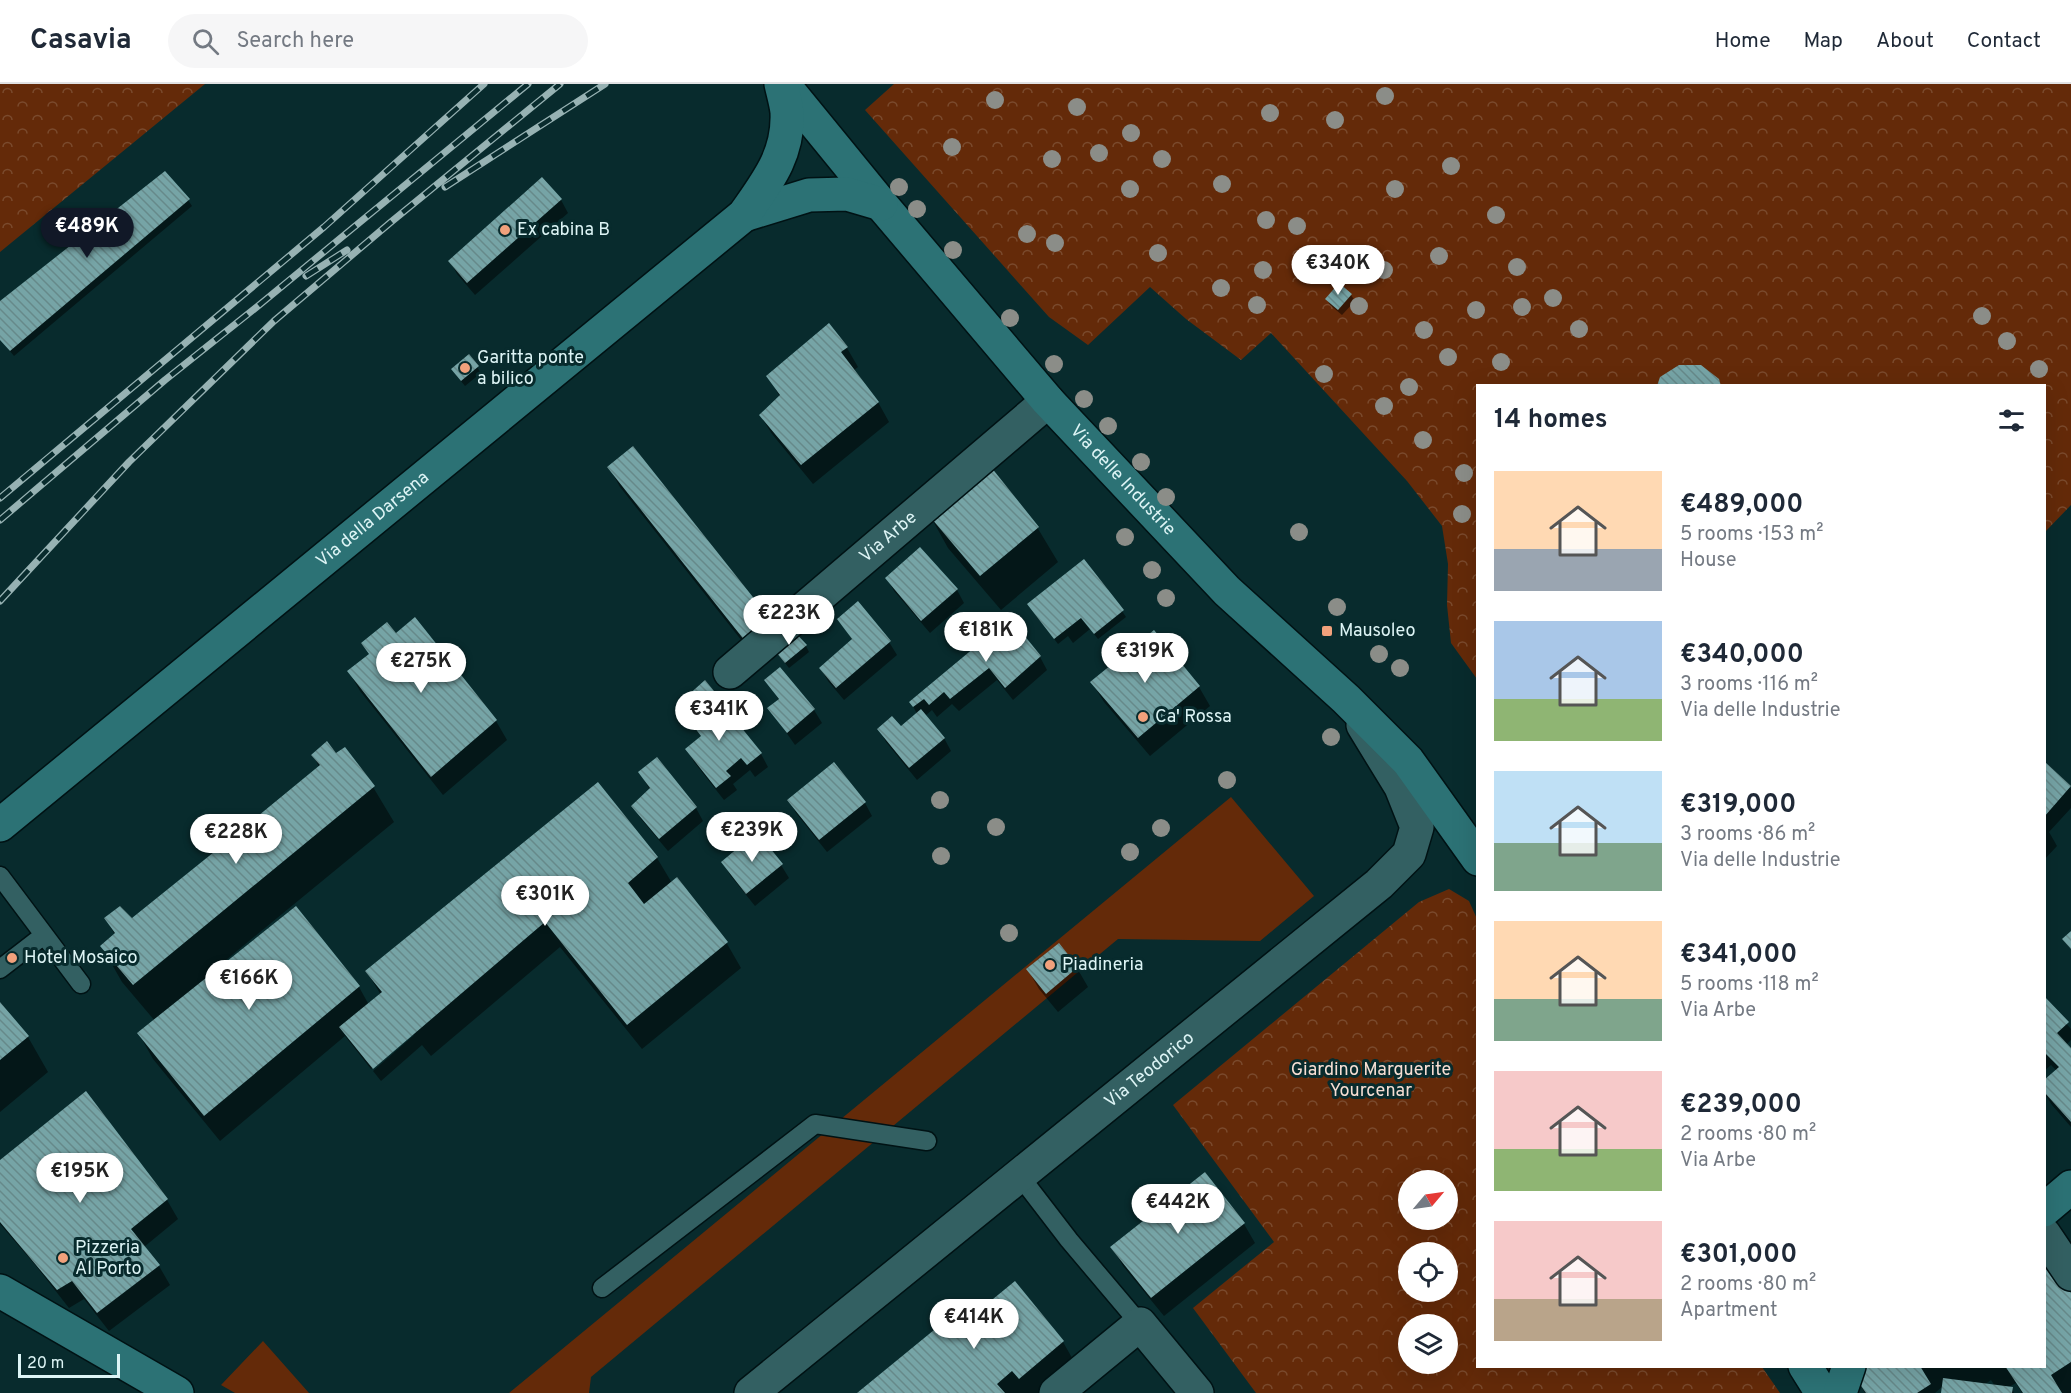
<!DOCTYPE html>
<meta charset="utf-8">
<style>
:root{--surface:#fff;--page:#f6f6f7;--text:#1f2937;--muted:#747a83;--line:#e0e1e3;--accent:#111827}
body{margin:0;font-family:Overpass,sans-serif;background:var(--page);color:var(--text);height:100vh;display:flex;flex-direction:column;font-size:22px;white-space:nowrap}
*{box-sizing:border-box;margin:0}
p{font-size:20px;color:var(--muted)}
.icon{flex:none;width:33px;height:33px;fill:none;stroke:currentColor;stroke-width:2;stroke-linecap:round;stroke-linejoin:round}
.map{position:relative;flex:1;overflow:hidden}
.details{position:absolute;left:1476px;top:300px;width:570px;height:984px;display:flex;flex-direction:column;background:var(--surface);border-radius:0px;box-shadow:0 6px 24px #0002}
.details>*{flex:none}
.needle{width:39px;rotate:61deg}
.fabs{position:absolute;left:1398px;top:1086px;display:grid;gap:12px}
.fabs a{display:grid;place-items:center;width:60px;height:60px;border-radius:50%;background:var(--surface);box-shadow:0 6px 24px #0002;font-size:30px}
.scale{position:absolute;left:18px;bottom:15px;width:102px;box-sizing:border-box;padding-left:6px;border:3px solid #ddf4f5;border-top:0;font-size:16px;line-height:21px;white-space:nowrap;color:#ddf4f5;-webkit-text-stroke:4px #082b2d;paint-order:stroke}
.price{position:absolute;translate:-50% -51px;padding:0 14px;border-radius:21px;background:#fff;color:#222;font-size:20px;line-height:39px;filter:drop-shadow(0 2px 3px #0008)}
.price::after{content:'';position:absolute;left:50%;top:36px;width:18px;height:14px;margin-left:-9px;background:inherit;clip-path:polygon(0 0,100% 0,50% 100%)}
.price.active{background:var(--accent);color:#fff}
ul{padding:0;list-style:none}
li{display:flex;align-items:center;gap:18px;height:150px;padding:0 18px}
li span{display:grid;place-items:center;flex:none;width:168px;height:120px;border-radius:0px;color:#555}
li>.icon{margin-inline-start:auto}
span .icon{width:72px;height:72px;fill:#fffc;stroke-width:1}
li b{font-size:26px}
h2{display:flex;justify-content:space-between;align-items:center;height:72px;padding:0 18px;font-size:26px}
header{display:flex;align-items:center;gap:36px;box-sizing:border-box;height:84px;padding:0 30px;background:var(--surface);border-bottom:2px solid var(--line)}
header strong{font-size:28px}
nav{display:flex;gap:33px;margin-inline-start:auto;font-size:21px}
.search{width:420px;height:54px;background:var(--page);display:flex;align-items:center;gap:15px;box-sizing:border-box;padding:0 21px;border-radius:33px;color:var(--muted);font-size:22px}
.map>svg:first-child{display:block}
</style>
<header>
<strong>Casavia</strong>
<div class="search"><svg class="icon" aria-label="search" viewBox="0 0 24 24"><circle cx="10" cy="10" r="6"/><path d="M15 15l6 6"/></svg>Search here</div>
<nav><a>Home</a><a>Map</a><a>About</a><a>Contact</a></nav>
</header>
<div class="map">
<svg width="2071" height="1309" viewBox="0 0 2071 1309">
<defs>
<pattern id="forest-crowns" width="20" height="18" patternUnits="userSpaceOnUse" patternTransform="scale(1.5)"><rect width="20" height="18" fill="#642a09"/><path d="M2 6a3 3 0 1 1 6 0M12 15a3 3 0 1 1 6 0" fill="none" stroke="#7a4a2d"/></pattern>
<pattern id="building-back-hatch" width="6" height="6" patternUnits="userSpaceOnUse" patternTransform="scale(1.5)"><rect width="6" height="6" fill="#76a4a6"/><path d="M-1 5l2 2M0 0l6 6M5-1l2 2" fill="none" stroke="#66898a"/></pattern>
</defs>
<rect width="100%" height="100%" fill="#082b2d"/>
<path fill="#642a09" d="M 1231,713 L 1314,812 L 1260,857 L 1118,855 L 591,1293 L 589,1309 L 509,1309 Z
M 263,1257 L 309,1309 L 235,1309 L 221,1301 Z"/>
<path fill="url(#forest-crowns)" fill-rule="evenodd" d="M 0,0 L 205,0 L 0,168 Z
M 894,0 L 2071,0 L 2071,421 L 2045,448 L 2044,302 L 1478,302 L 1477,595 L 1451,559 L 1447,521 L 1448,480 L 1442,442 L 1407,397 L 1271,249 L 1241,276 L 1186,235 L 1150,203 L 1088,261 L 1049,233 L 865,26 Z
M 1449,805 L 1469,817 L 1477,835 L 1478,1282 L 1762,1283 L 1780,1309 L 1256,1309 L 1193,1224 L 1274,1158 L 1173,1021 L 1419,818 ZM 1448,1096 L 1448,1136 L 1408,1136 L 1408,1096 ZM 1408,1168 L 1448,1168 L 1448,1208 L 1408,1208 ZM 1408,1240 L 1448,1240 L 1448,1280 L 1408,1280 Z"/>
<path fill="#0007" fill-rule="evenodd" d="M 188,116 L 192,122 L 14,272 L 0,255 L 0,219 Z
M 561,116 L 568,129 L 475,211 L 457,190 L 450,177 Z
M 1339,201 L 1351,211 L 1355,217 L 1342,231 L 1330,221 L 1327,215 Z
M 829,241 L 847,264 L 858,283 L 853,287 L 878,318 L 889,338 L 813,400 L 772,350 L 760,331 L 780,313 L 768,292 Z
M 477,283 L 481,289 L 465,302 L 456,291 Z
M 609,383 L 775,543 L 806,562 L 809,568 L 789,584 L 777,569 L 761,581 L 620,403 Z
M 928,428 L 1037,443 L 1058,478 L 1001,526 L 948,464 Z
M 920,465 L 957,506 L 964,519 L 930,549 L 894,507 L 887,494 Z
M 1033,527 L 1122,527 L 1126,533 L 1098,555 L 1090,545 L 1073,559 L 1068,552 L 1058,560 Z
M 414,535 L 496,637 L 507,656 L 443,711 L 360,607 L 349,588 L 370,571 L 363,559 L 396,551 Z
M 839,536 L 889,558 L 897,571 L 844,616 L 828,597 L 821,585 L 853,557 Z
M 1010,537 L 1040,573 L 1047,586 L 1013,616 L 997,596 L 959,627 L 952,620 L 937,633 L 932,626 L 925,632 L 944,654 L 951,667 L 917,696 L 886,658 L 879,645 L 901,645 L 917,630 L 911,618 Z
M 780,585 L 814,626 L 822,639 L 795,661 L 769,624 L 779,616 L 766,596 Z
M 705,598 L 761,670 L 768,683 L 755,693 L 750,686 L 733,700 L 737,706 L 724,716 L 694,678 L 687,665 L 702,653 L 681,628 Z
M 1092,599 L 1199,603 L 1210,622 L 1150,672 L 1104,618 Z
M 313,671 L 336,671 L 373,703 L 394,738 L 226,876 L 228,878 L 296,824 L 359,903 L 369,921 L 381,911 L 367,888 L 657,774 L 672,799 L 726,858 L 741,884 L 642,965 L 560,863 L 431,972 L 422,961 L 381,997 L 373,987 L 414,951 L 411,949 L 371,985 L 345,952 L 220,1057 L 153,975 L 139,950 L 155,937 L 122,898 L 102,863 L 115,851 L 106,835 L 132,836 L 214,770 L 207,756 L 231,756 L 319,683 Z
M 2044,678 L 2071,705 L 2071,724 L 2049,748 L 2057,762 L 2044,776 Z
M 640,689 L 696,724 L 703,737 L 668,767 L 641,735 L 633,722 L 650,706 Z
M 789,716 L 865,719 L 872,732 L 827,768 L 796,729 Z
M 723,778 L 781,781 L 789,794 L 755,822 L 730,791 Z
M 1077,884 L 1088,903 L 1058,928 L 1039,905 L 1028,886 Z
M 2044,914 L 2071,945 L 2071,956 L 2066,961 L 2071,967 L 2071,1043 L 2052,1021 L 2044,1009 L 2044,998 L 2057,987 L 2051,981 L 2044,987 Z
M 0,920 L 28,953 L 48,988 L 0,1028 Z
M 0,1078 L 167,1116 L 178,1135 L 144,1163 L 159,1182 L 170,1201 L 109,1247 L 84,1215 L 69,1224 L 36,1182 L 0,1140 Z
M 1244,1140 L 1255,1159 L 1164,1232 L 1123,1182 L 1112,1163 Z
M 1015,1199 L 1063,1258 L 1083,1293 L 1064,1309 L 859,1309 L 965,1240 Z
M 2071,1212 L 2071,1309 L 2022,1309 L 2016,1299 L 2007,1304 L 2012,1305 L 2014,1309 L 1942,1309 L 1943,1302 L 1935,1309 L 1865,1309 L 1854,1290 L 1865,1282 L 2044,1282 ZM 1991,1296 L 1995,1302 L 1984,1301 Z"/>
<path fill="url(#building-back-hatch)" d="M 165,87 L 190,115 L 10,267 L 0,256 L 0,217 Z
M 542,93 L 562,115 L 467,199 L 448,177 Z
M 1339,199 L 1352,210 L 1338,226 L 1325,215 Z
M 829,239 L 848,263 L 841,268 L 879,318 L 801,381 L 759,331 L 780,311 L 766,292 Z
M 469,270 L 479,282 L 461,297 L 451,285 Z
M 1679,281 L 1701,281 L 1719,295 L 1721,302 L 1657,302 L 1660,293 Z
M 633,362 L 776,542 L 749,562 L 607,383 Z
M 987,378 L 1039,443 L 980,492 L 926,428 Z
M 920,463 L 958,505 L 921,537 L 885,494 Z
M 1084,475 L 1124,526 L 1094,550 L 1081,534 L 1054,555 L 1027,520 Z
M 858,517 L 891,557 L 836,604 L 819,584 L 852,555 L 837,535 Z
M 415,533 L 497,636 L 431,693 L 347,587 L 369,570 L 361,559 L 387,538 L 396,549 Z
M 1010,534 L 1041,572 L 1005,604 L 989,584 L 950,615 L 944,608 L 929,621 L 924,615 L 913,623 L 909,618 Z
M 792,545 L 807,561 L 785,579 L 771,562 Z
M 1154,546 L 1200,602 L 1138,654 L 1090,598 Z
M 780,583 L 815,625 L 787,649 L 767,624 L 779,615 L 764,596 Z
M 705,596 L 714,607 L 684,632 L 676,622 Z
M 715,611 L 762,669 L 747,681 L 741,674 L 726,687 L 731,692 L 716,704 L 685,665 L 701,652 L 687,634 Z
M 921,625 L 945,654 L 909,684 L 877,645 L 892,632 L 901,642 Z
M 327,657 L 336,669 L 345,663 L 375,702 L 133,901 L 100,862 L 115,849 L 104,834 L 120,822 L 132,834 L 214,768 L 205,756 L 221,742 L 231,754 L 320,681 L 311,671 Z
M 657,673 L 697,723 L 659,755 L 631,722 L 650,704 L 638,688 Z
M 2044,677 L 2071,702 L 2044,733 Z
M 834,678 L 866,718 L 819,756 L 787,716 Z
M 598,698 L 658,773 L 628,799 L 644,820 L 677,793 L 728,858 L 627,941 L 545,838 L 373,985 L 339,943 L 382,908 L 365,887 Z
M 757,748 L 783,780 L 746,810 L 721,778 Z
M 296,822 L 360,902 L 204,1032 L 137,949 Z
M 2071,847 L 2071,865 L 2062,855 Z
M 1059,859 L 1078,883 L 1046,910 L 1026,885 Z
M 2044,912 L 2069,938 L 2057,949 L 2071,964 L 2071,1038 L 2044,1008 L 2044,996 L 2059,983 L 2044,968 Z
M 0,918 L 29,952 L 0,976 Z
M 86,1007 L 168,1115 L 131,1145 L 160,1181 L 97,1229 L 72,1197 L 57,1206 L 0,1138 L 0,1076 Z
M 1205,1088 L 1245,1139 L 1151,1214 L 1110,1163 Z
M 2044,1169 L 2071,1209 L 2071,1278 L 2051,1291 L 2062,1309 L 2023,1309 L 2005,1282 L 2044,1282 Z
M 1015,1197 L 1064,1257 L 1019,1295 L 1012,1287 L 997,1300 L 1005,1309 L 857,1309 L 956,1228 L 965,1238 Z
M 1862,1282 L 1920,1282 L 1931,1300 L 1917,1309 L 1866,1309 L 1852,1289 Z
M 1943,1294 L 2013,1303 L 2012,1309 L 1941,1309 Z"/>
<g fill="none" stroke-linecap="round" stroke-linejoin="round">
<g stroke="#001214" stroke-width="21">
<path id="lane" d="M 0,792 L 81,900
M 0,885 L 44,851
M 1019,1091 L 1069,1156 L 1140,1240
M 602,1204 L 815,1040 L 927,1057"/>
</g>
<g stroke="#001214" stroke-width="36">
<g id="street">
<path id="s1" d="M 730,588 L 1048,317"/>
<path d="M 2044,1150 L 2071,1190"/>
<path id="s2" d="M 751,1309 L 1379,800 L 1409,770 L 1417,743 L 1401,703 L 1363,641"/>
<path d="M 1056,1309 L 1140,1240 L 1197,1309"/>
</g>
</g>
<g stroke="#001214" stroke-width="36">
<g id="secondary">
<path id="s3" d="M 783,0 L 881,120 L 1048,317 L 1227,507 L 1346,615 L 1408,677 L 1478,775"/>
<path d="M 744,131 L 809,111 L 847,110 L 881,120"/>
<path id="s4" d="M 0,741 L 744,131 C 767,98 789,71 787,28 C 786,19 783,9 781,0"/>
<path d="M 2044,1126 L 2071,1103"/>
<path d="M 0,1207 L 177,1309"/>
<path d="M 1805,1282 L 1822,1309"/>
<path d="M 1840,1309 L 1849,1282"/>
</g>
</g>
<use href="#lane" stroke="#336062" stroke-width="18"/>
<use href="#street" stroke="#336062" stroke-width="33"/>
<use href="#secondary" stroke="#2c7275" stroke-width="33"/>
<g stroke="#97b2b3" stroke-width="7">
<path id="rail" d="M 445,103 L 605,0
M 306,192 L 347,166
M 0,414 L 324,143 L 484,0
M 0,436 L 165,296 L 258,222 L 528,0
M 0,517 L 129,378 L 274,237 L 391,138 L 560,0"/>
</g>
<use href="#rail" stroke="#082b2d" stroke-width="4.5" stroke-dasharray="14" stroke-linecap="butt"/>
</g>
<g fill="#8b8d88">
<circle cx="1385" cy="12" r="9"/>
<circle cx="995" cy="16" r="9"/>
<circle cx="1077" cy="23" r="9"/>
<circle cx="1270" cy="29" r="9"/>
<circle cx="1335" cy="36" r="9"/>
<circle cx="1131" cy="49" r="9"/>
<circle cx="952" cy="63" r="9"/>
<circle cx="1099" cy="69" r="9"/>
<circle cx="1052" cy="75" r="9"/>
<circle cx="1162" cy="75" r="9"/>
<circle cx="1451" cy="82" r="9"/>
<circle cx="1222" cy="100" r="9"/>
<circle cx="899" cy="103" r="9"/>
<circle cx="1130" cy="105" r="9"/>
<circle cx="1395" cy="105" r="9"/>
<circle cx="917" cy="125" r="9"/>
<circle cx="1496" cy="131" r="9"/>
<circle cx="1266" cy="136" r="9"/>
<circle cx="1297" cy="142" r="9"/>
<circle cx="1027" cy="150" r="9"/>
<circle cx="1055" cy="159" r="9"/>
<circle cx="953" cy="166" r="9"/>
<circle cx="1158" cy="169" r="9"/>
<circle cx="1439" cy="172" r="9"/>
<circle cx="1517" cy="183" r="9"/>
<circle cx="1263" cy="186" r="9"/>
<circle cx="1384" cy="186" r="9"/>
<circle cx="1221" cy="204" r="9"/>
<circle cx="1553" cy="214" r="9"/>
<circle cx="1257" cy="221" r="9"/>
<circle cx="1359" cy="222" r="9"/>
<circle cx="1522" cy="223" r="9"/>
<circle cx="1476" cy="226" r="9"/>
<circle cx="1982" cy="232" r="9"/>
<circle cx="1010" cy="234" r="9"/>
<circle cx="1579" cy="245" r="9"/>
<circle cx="1424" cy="246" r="9"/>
<circle cx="2007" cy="257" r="9"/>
<circle cx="1448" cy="273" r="9"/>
<circle cx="1501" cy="278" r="9"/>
<circle cx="1054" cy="280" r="9"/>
<circle cx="2039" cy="285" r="9"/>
<circle cx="1324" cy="290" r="9"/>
<circle cx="1409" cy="303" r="9"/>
<circle cx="1084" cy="315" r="9"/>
<circle cx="1384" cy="322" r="9"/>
<circle cx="1108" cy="342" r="9"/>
<circle cx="1423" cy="356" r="9"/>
<circle cx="1141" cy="378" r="9"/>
<circle cx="1464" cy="389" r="9"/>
<circle cx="1166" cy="413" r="9"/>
<circle cx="1462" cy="430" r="9"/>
<circle cx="1299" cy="448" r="9"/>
<circle cx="1125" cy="453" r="9"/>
<circle cx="1152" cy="486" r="9"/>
<circle cx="1166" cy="514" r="9"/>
<circle cx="1337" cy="523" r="9"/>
<circle cx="1379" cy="570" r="9"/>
<circle cx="1400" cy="584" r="9"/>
<circle cx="1331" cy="653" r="9"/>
<circle cx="1227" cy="696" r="9"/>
<circle cx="940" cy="716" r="9"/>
<circle cx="996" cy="743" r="9"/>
<circle cx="1161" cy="744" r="9"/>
<circle cx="1130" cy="768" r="9"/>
<circle cx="941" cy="772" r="9"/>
<circle cx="1009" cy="849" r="9"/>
</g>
<g fill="#f1a17c" stroke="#082b2d" stroke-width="2">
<circle cx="505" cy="146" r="6"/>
<circle cx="465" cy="284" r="6"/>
<rect x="1321" y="541" width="12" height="12" rx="3"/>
<circle cx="1143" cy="633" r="6"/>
<circle cx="12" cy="874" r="6"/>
<circle cx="1050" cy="881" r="6"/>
<circle cx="63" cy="1174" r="6"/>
</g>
<g text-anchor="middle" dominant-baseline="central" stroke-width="6" stroke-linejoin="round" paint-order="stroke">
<g font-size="18" fill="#ddf4f5" stroke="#082b2d" text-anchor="start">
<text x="517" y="146">Ex cabina B</text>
<text x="477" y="274">Garitta ponte<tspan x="477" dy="21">a bilico</tspan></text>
<text x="1339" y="547">Mausoleo</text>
<text x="1155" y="633">Ca' Rossa</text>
<text x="24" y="874">Hotel Mosaico</text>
<text x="1062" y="881">Piadineria</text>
<text x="75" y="1164">Pizzeria<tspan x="75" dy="21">Al Porto</tspan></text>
</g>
<g font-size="18" fill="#ddf4f5" stroke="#082b2d">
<text stroke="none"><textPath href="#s3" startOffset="522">Via delle Industrie</textPath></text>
<text stroke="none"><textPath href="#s4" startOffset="482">Via della Darsena</textPath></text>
<text stroke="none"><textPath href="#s1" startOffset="208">Via Arbe</textPath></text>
<text stroke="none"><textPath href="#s2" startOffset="513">Via Teodorico</textPath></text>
</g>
<g font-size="18" fill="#f7ded3" stroke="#082b2d">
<text x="1371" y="986">Giardino Marguerite<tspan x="1371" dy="21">Yourcenar</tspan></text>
</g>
</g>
</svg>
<div class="fabs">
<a><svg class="needle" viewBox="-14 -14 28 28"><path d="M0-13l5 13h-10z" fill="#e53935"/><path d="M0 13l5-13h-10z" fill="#747a83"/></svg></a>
<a><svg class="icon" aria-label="locate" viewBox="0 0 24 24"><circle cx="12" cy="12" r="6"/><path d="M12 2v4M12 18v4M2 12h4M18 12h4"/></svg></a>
<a><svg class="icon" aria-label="layers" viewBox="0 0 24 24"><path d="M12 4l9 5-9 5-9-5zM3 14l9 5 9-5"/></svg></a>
</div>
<div class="scale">20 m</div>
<b class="price active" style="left:87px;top:175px">€489K</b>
<b class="price" style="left:1338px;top:212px">€340K</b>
<b class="price" style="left:789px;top:562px">€223K</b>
<b class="price" style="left:986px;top:579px">€181K</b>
<b class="price" style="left:1145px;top:600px">€319K</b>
<b class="price" style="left:421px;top:610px">€275K</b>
<b class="price" style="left:719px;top:658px">€341K</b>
<b class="price" style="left:752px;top:779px">€239K</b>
<b class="price" style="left:236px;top:781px">€228K</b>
<b class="price" style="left:545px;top:843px">€301K</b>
<b class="price" style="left:249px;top:927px">€166K</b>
<b class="price" style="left:80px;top:1120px">€195K</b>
<b class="price" style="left:1178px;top:1151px">€442K</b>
<b class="price" style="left:974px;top:1266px">€414K</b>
<section class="details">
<h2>14 homes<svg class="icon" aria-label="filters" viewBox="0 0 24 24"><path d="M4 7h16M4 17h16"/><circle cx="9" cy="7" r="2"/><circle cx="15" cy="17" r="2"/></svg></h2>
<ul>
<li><span style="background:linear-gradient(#ffd9b3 65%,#9aa5b1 0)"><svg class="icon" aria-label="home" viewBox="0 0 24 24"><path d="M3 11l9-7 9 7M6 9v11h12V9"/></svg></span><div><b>€489,000</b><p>5 rooms · 153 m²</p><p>House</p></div></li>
<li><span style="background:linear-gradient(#a9c7e8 65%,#8fb573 0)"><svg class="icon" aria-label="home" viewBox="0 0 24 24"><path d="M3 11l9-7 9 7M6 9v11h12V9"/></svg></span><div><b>€340,000</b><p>3 rooms · 116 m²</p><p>Via delle Industrie</p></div></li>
<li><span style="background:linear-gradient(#bfe0f5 60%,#7fa58c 0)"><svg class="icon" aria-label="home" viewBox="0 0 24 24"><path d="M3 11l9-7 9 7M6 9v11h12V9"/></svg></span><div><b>€319,000</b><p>3 rooms · 86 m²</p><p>Via delle Industrie</p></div></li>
<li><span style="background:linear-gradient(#ffd9b3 65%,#7fa58c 0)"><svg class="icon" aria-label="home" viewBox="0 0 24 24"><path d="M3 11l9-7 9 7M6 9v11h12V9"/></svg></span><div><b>€341,000</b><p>5 rooms · 118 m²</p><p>Via Arbe</p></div></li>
<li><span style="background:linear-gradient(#f6c9c9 65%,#8fb573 0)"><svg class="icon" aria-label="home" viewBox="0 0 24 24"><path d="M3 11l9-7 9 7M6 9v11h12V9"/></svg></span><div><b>€239,000</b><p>2 rooms · 80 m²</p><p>Via Arbe</p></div></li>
<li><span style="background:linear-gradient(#f6c9c9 65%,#b9a48a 0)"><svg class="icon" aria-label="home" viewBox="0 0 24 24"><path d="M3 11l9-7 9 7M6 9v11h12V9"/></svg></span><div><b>€301,000</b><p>2 rooms · 80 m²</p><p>Apartment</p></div></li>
</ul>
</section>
</div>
